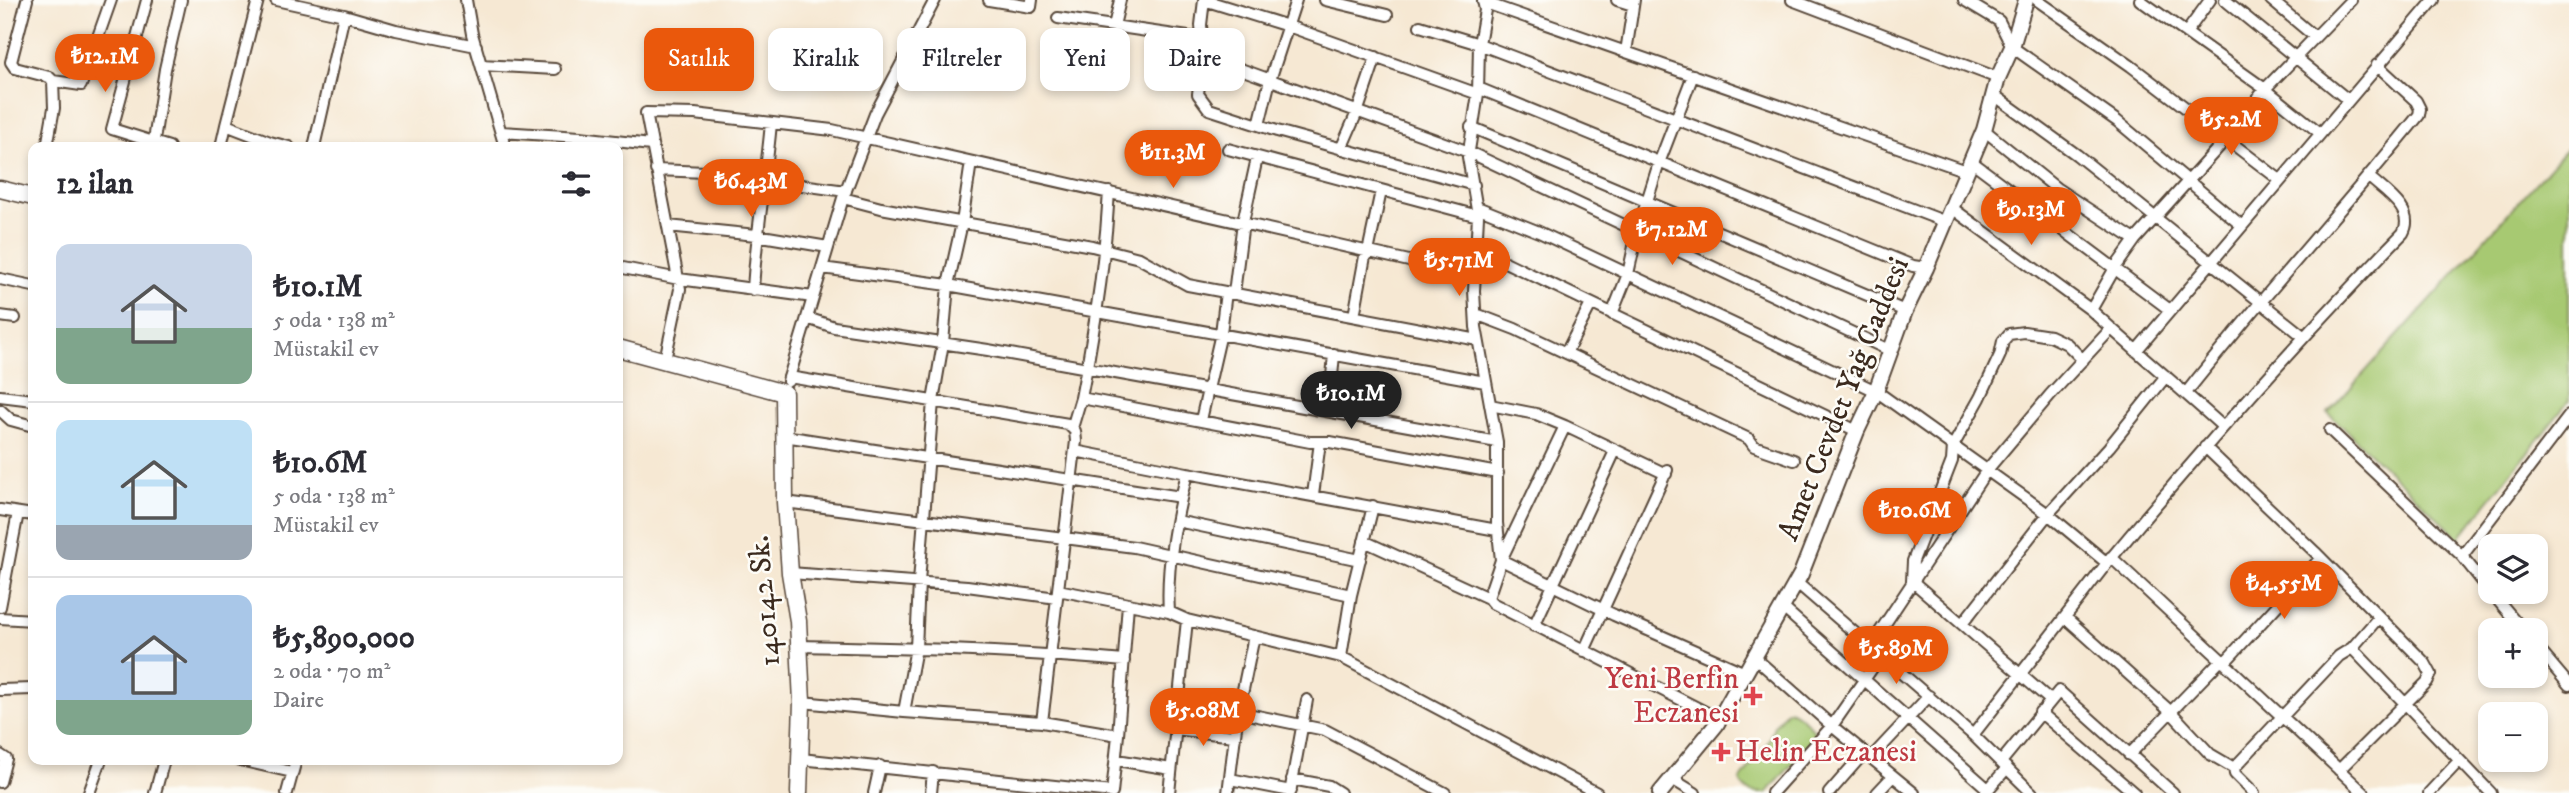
<!DOCTYPE html>
<html lang="tr">
<meta charset="utf-8">
<style>
:root{--surface:#fff;--page:#f2f2f3;--text:#2b2b33;--muted:#7c7c81;--line:#e1e1e2;--accent:#ea580c}
body{margin:0;font-family:"IM FELL DW Pica",serif;background:var(--page);color:var(--text);height:100vh;display:flex;flex-direction:column;font-size:26px;white-space:nowrap}
*{box-sizing:border-box;margin:0}
p{font-size:23px;color:var(--muted)}
.icon{flex:none;width:38px;height:38px;fill:none;stroke:currentColor;stroke-width:2;stroke-linecap:round;stroke-linejoin:round}
.map{position:relative;flex:1;overflow:hidden}
.sheet{position:absolute;left:28px;top:142px;width:595px;height:623px;display:flex;flex-direction:column;background:var(--surface);border-radius:14px;box-shadow:0 4px 10px #0003}
.sheet>*{flex:none}
.hud{position:absolute;left:644px;top:28px;width:665px;height:63px;display:flex;gap:14px}
.controls{position:absolute;left:2478px;top:534px;display:grid;gap:14px}
.controls a{display:grid;place-items:center;width:70px;height:70px;border-radius:14px;background:var(--surface);box-shadow:0 4px 10px #0003;font-size:35px}
.price{position:absolute;translate:-50% -60px;padding:0 16px;border-radius:24px;background:var(--accent);color:#fff;font-size:23px;line-height:46px;filter:drop-shadow(0 2px 4px #0008)}
.price::after{content:'';position:absolute;left:50%;top:42px;width:21px;height:16px;margin-left:-10px;background:inherit;clip-path:polygon(0 0,100% 0,50% 100%)}
.price.on{background:#222;color:#fff}
ul{padding:0;list-style:none}
li{display:flex;align-items:center;gap:21px;height:175px;padding:0 28px}
li+li{border-top:2px solid var(--line)}
li span{display:grid;place-items:center;flex:none;width:196px;height:140px;border-radius:14px;color:#555}
li>.icon{margin-inline-start:auto}
span .icon{width:84px;height:84px;fill:#fffc;stroke-width:1}
li b{font-size:30px}
h2{display:flex;justify-content:space-between;align-items:center;height:84px;padding:0 28px;font-size:30px}
.tag{padding:0 24px;border-radius:14px;background:var(--surface);box-shadow:0 4px 10px #0003;font-size:24px;line-height:63px}
.tag.on{background:var(--accent);color:#fff}
.map>svg:first-child{display:block}
</style>
<div class="map">
<svg width="2569" height="793" viewBox="0 0 2569 793">
<rect width="100%" height="100%" fill="#fdfcf7"/>
<filter id="ink" filterUnits="userSpaceOnUse"><feTurbulence type="fractalNoise" baseFrequency=".0143" numOctaves="2"/><feDisplacementMap in="SourceGraphic" scale="14" xChannelSelector="R" yChannelSelector="G"/><feConvolveMatrix kernelMatrix="1 2 1 2 8 2 1 2 1" color-interpolation-filters="sRGB"/></filter>
<filter id="wash" filterUnits="userSpaceOnUse"><feTurbulence type="fractalNoise" baseFrequency=".00686" numOctaves="4" result="noise"/><feDisplacementMap in="SourceGraphic" scale="28" xChannelSelector="R" yChannelSelector="G"/><feGaussianBlur stdDeviation="1.57" result="paint"/><feColorMatrix in="noise" values="0 0 0 0 0 0 0 0 0 0 0 0 0 0 0 0 0 1.4 0 .05"/><feComposite in="paint" operator="in"/></filter>
<g filter="url(#wash)">
<rect width="100%" height="100%" fill="#f6e8d3"/>
<path fill="#a7c972" stroke="#717a48" stroke-width="2" d="M 2569,146 L 2569,401 L 2459,538 L 2328,413 Z
M 1787,710 C 1797,711 1811,724 1815,734 L 1814,739 L 1767,793 C 1754,793 1746,793 1740,781 L 1742,778 L 1768,742 L 1774,726 Z"/>
</g>
<g filter="url(#ink)">
<g fill="none" stroke-linecap="round" stroke-linejoin="round">
<g stroke="#574639" stroke-width="14">
<path id="minor" d="M 27,0 L 11,62 L 15,68 L 49,77 L 53,81 L 54,108 L 47,147
M 147,0 L 112,129 L 169,147
M 258,0 L 226,125 L 270,142
M 276,0 L 344,15 L 396,30 L 476,46
M 466,0 L 472,34 L 505,147
M 989,0 L 1031,7 L 1032,0
M 1204,0 L 1201,25 L 1203,50 L 1198,94 L 1209,109 L 1277,131 L 1474,185
M 1204,0 L 1288,26 L 1478,94
M 1325,0 L 1387,15
M 1483,0 L 1485,10 L 1479,44 L 1478,94 L 1468,157 L 1478,216 L 1474,291 L 1476,327 L 1497,442 L 1497,523 L 1501,560 L 1488,598
M 1617,0 L 1633,5
M 1792,0 L 1998,78
M 1964,0 L 1999,21 L 2012,47 L 2117,121 L 2242,226
M 2037,0 L 2131,66 L 2280,180
M 2140,0 L 2265,89 L 2320,133
M 2225,0 L 2348,100
M 2271,0 L 2315,37
M 1483,2 L 1966,171
M 1058,18 L 1202,39
M 1114,26 L 1120,0
M 1420,26 L 1479,44 L 1946,222
M 2186,33 L 2210,0
M 1626,52 L 1634,0
M 1202,55 L 1469,152 L 1891,351
M 481,65 L 555,69
M 53,81 L 81,85 L 111,0
M 1478,88 L 1913,266 L 1926,268
M 1994,95 L 2077,155 L 2303,336
M 1259,125 L 1270,80 L 1296,0
M 1471,127 L 1905,311
M 1984,130 L 2056,188 L 2135,240
M 501,132 L 580,137
M 153,147 L 165,69 L 181,0
M 221,147 L 226,125
M 268,147 L 270,142 L 289,147
M 314,147 L 344,15
M 581,147 L 580,137 L 651,145
M 1228,149 L 1478,216
M 1341,149 L 1358,110 L 1376,57
M 1971,161 L 2170,310
M 656,170 L 706,172 L 846,191
M 843,198 L 881,208 L 1092,246 L 1139,258 L 1188,285 L 1478,340
M 1477,207 L 1539,232 L 1876,391 L 2048,514 L 2107,563 C 2202,449 2299,339 2403,233 C 2416,210 2384,191 2369,177
M 1952,208 L 2091,310
M 668,226 L 756,235 L 828,247
M 1478,249 L 1857,431
M 1368,252 L 1381,191
M 618,267 L 679,279 L 813,297
M 822,268 L 948,285 L 1485,382
M 0,279 L 33,286
M 753,290 C 756,234 766,179 771,123
M 1234,293 L 1243,222 L 1257,158
M 1476,314 L 1515,329 L 1749,439 L 1754,446 L 1794,460
M 1612,314 L 1628,274 L 1637,233 L 1659,163 L 1693,75
M 0,316 L 15,318
M 1354,316 L 1366,251
M 807,318 L 834,327 L 988,350 L 1497,442
M 2136,351 L 2434,0
M 1566,353 L 1591,304
M 665,360 L 680,289 L 646,113 L 695,114 L 832,130 L 1431,266 L 1476,272
M 789,377 L 1068,424 L 1075,431 L 1076,441 L 1042,722
M 788,381 L 843,198 L 875,114 L 935,0
M 2186,393 C 2261,298 2343,209 2419,115 L 2420,109 L 2416,101 L 2377,65
M 0,396 L 33,400
M 1081,398 C 1095,329 1105,262 1109,192
M 1490,405 L 1536,414 L 1565,426 L 1666,474
M 0,410 L 11,420 L 33,426
M 1329,411 L 1334,354
M 1201,420 L 1221,333 L 1226,292
M 1565,426 L 1501,560 L 1614,615 L 1745,673
M 2222,426 C 2179,387 2134,350 2091,310 L 2115,268 L 2135,240 L 2227,138 L 2265,89 L 2351,0
M 1072,428 L 1081,398 L 1310,442 L 1330,442 L 1498,473
M 2330,430 L 2462,556 L 2490,591
M 784,436 L 1181,497
M 2205,447 L 2315,552 L 2425,663 L 2431,674 L 2427,682 L 2339,770
M 1075,451 L 1187,473 C 1176,518 1166,565 1169,612
M 1187,473 L 1497,530
M 1313,495 L 1320,442
M 785,502 L 1134,547 L 1351,595
M 0,510 L 33,515
M 1177,521 L 1360,560
M 1364,541 L 1488,598 L 1492,603 L 1719,719
M 2462,556 L 2569,416
M 2111,557 L 2364,793
M 790,573 L 967,586 L 1057,598
M 1796,582 L 1973,735 L 2032,793
M 1058,590 L 1169,612 L 1187,620 L 1341,657 L 1597,793
M 2491,592 L 2523,630
M 0,607 L 18,513
M 1782,607 L 1988,789
M 2065,617 L 2171,712 L 2210,754 L 2234,768
M 0,618 L 33,620
M 1962,624 L 2048,514 L 2109,447 L 2166,376
M 1534,626 L 1615,451
M 1871,645 L 1987,470 L 2050,395 L 2110,330
M 798,646 C 907,648 1015,651 1124,661
M 2536,646 L 2569,685
M 2352,648 L 2491,793
M 1584,651 L 1667,470
M 1341,657 L 1351,595 L 1373,506
M 1754,657 L 1832,726 L 1914,793
M 2224,663 L 2321,558
M 0,690 L 33,689
M 2050,700 L 1912,581 L 1913,561 L 1952,461 L 1953,446 L 1980,398 L 2000,355 L 2003,341 L 2009,334 L 2024,332 L 2050,336 L 2067,344 L 2083,360
M 802,702 L 904,712 L 1042,722 L 1118,735 L 1112,793
M 904,712 L 916,648 L 919,582 L 933,401 L 943,343 L 948,285 L 962,223 L 971,162
M 1238,712 L 1325,730 L 1445,793
M 2040,712 L 2134,793
M 1175,729 L 1234,736
M 1118,735 L 1128,604
M 1973,735 L 2107,563
M 0,755 L 6,759 L 0,782
M 2129,755 L 2221,660
M 1871,758 L 1929,696
M 801,759 L 1112,792
M 240,760 L 292,772
M 1117,760 L 1171,769
M 2001,762 L 2059,691 L 2173,793
M 1230,779 L 1291,791
M 1292,779 L 1329,786 L 1340,793
M 1672,779 L 1695,793
M 1986,792 L 2007,768
M 89,793 L 101,760
M 155,793 L 164,760
M 287,793 L 296,760
M 874,793 L 880,766
M 931,793 L 933,772
M 1169,793 L 1187,620
M 1228,793 L 1237,719 L 1254,636
M 1290,793 L 1307,700
M 1772,793 L 1832,726 L 1882,654
M 1829,793 L 1864,753
M 1877,793 L 1893,776
M 2254,793 L 2235,774 L 2234,768 L 2339,656 L 2352,648 L 2379,617
M 2429,793 L 2459,761"/>
</g>
<g stroke="#574639" stroke-width="18">
<path id="tertiary" d="M 1660,793 L 1716,725 L 1801,574 L 1857,431 L 1876,391 L 1905,311 L 1926,268 L 1984,130 L 1998,78 L 2012,47 L 2026,0"/>
</g>
<g stroke="#574639" stroke-width="19">
<path id="secondary" d="M 0,189 L 33,197
M 618,348 L 784,393 L 785,502 L 790,573 L 798,621 L 802,702 L 799,793"/>
</g>
<use href="#minor" stroke="#fff" stroke-width="10"/>
<use href="#tertiary" stroke="#fff" stroke-width="14"/>
<use href="#secondary" stroke="#fff" stroke-width="16"/>
</g>
</g>
<g fill="#e0444e" stroke="#fdfcf7" stroke-width="2.5">
<path d="M1749.5 685.5h7v7h7v7h-7v7h-7v-7h-7v-7h7z"/>
<path d="M1717.5 741.5h7v7h7v7h-7v7h-7v-7h-7v-7h7z"/>
</g>
<g text-anchor="middle" dominant-baseline="central" stroke-width="5" stroke-linejoin="round" paint-order="stroke">
<g font-size="30" fill="#3b2a1e" stroke="#fdfcf7">
<text transform="translate(1844 399) rotate(-68)">Amet Cevdet Yağ Caddesi</text>
<text transform="translate(765 601) rotate(-95)">140142 Sk.</text>
</g>
<g font-size="30" fill="#be3a42" stroke="#fdfcf7" text-anchor="end">
<text x="1739" y="679">Yeni Berfin<tspan x="1739" dy="34">Eczanesi</tspan></text>
<text x="1735" y="752" text-anchor="start">Helin Eczanesi</text>
</g>
</g>
</svg>
<div class="controls">
<a><svg class="icon" aria-label="layers" viewBox="0 0 24 24"><path d="M12 4l9 5-9 5-9-5zM3 14l9 5 9-5"/></svg></a>
<a>+</a>
<a>−</a>
</div>
<b class="price" style="left:105px;top:94px">₺12.1M</b>
<b class="price" style="left:2231px;top:157px">₺5.2M</b>
<b class="price" style="left:1173px;top:190px">₺11.3M</b>
<b class="price" style="left:751px;top:219px">₺6.43M</b>
<b class="price" style="left:2031px;top:247px">₺9.13M</b>
<b class="price" style="left:1672px;top:267px">₺7.12M</b>
<b class="price" style="left:1459px;top:298px">₺5.71M</b>
<b class="price on" style="left:1351px;top:431px">₺10.1M</b>
<b class="price" style="left:1915px;top:548px">₺10.6M</b>
<b class="price" style="left:2284px;top:621px">₺4.55M</b>
<b class="price" style="left:1896px;top:686px">₺5.89M</b>
<b class="price" style="left:1203px;top:748px">₺5.08M</b>
<div class="hud">
<a class="tag on">Satılık</a>
<a class="tag">Kiralık</a>
<a class="tag">Filtreler</a>
<a class="tag">Yeni</a>
<a class="tag">Daire</a>
</div>
<section class="sheet">
<h2>12 ilan<svg class="icon" aria-label="filters" viewBox="0 0 24 24"><path d="M4 7h16M4 17h16"/><circle cx="9" cy="7" r="2"/><circle cx="15" cy="17" r="2"/></svg></h2>
<ul>
<li><span style="background:linear-gradient(#c9d6e8 60%,#7fa58c 0)"><svg class="icon" aria-label="home" viewBox="0 0 24 24"><path d="M3 11l9-7 9 7M6 9v11h12V9"/></svg></span><div><b>₺10.1M</b><p>5 oda · 138 m²</p><p>Müstakil ev</p></div></li>
<li><span style="background:linear-gradient(#bfe0f5 75%,#9aa5b1 0)"><svg class="icon" aria-label="home" viewBox="0 0 24 24"><path d="M3 11l9-7 9 7M6 9v11h12V9"/></svg></span><div><b>₺10.6M</b><p>5 oda · 138 m²</p><p>Müstakil ev</p></div></li>
<li><span style="background:linear-gradient(#a9c7e8 75%,#7fa58c 0)"><svg class="icon" aria-label="home" viewBox="0 0 24 24"><path d="M3 11l9-7 9 7M6 9v11h12V9"/></svg></span><div><b>₺5,890,000</b><p>2 oda · 70 m²</p><p>Daire</p></div></li>
</ul>
</section>
</div>
